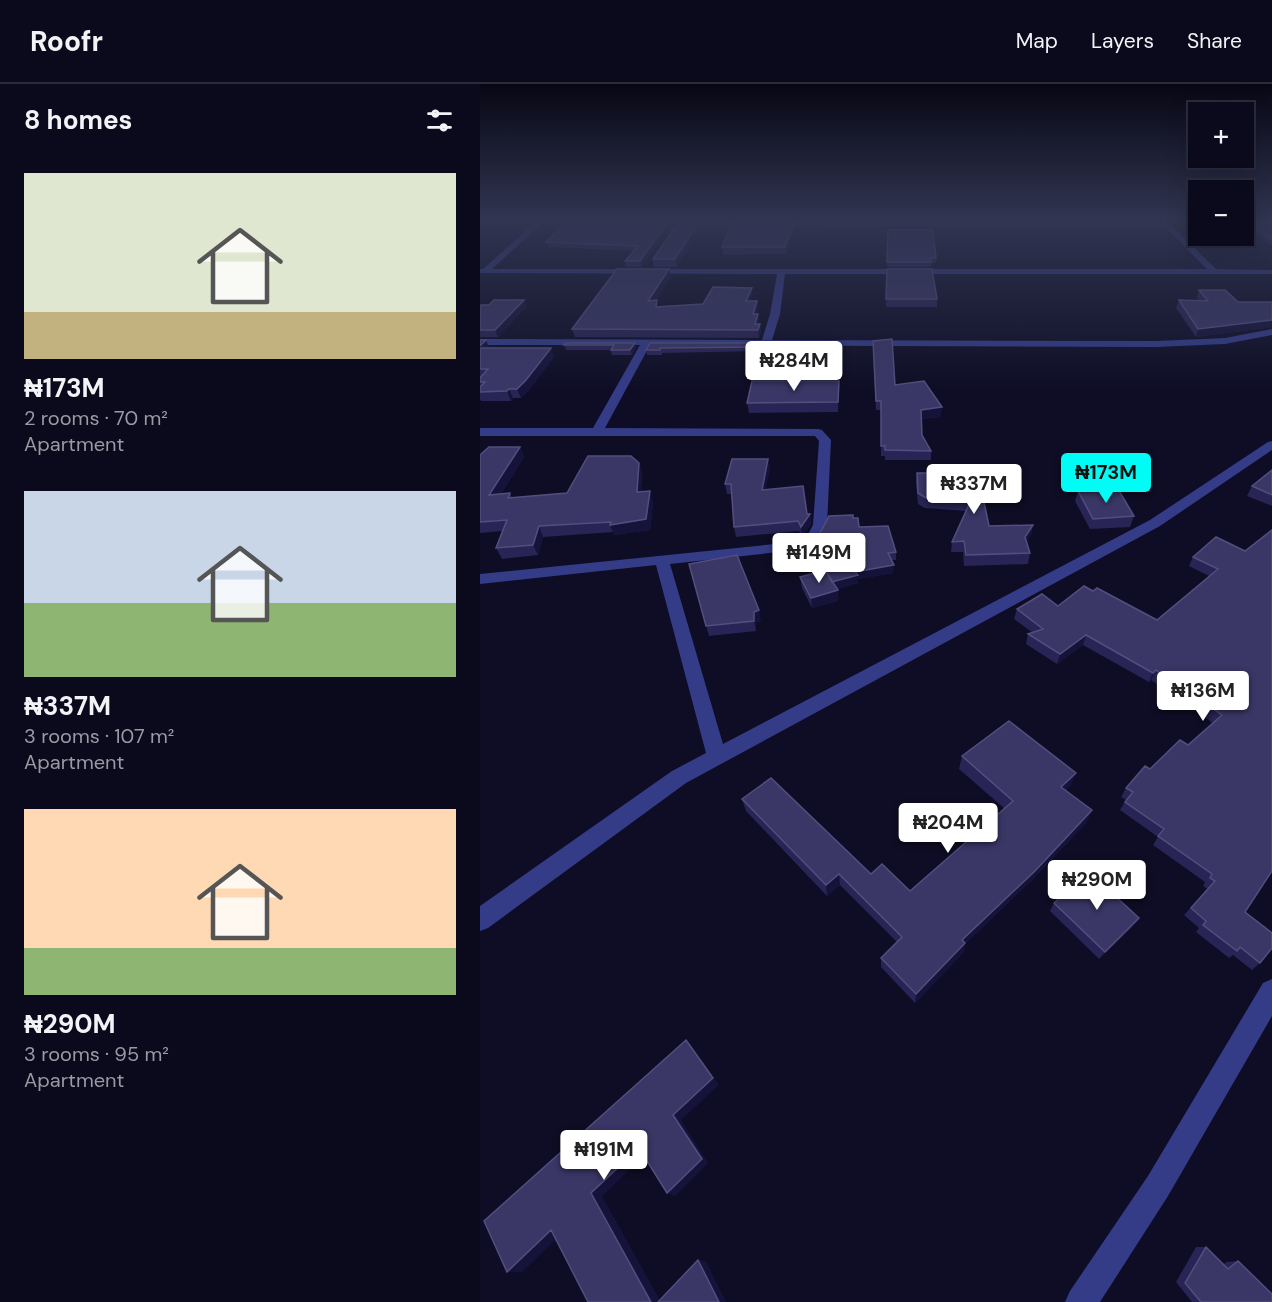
<!DOCTYPE html>
<meta charset="utf-8">
<style>
:root{--surface:#0a0a1c;--page:#181829;--text:#f1f3f6;--muted:#999aa3;--line:#2a2b3b;--accent:#00fcf4}
body{margin:0;font-family:"DM Sans",sans-serif;background:var(--page);color:var(--text);height:100vh;display:flex;flex-direction:column;font-size:22px;white-space:nowrap}
*{box-sizing:border-box;margin:0}
p{font-size:20px;color:var(--muted)}
.icon{flex:none;width:33px;height:33px;fill:none;stroke:currentColor;stroke-width:2;stroke-linecap:round;stroke-linejoin:round}
.map{position:relative;flex:1;overflow:hidden}
.details{display:flex;flex-direction:column;background:var(--surface);width:480px}
.details>*{flex:none}
.buttons{position:absolute;left:708px;top:18px;display:grid;gap:12px}
.buttons a{display:grid;place-items:center;width:66px;height:66px;border-radius:0px;background:var(--surface);box-shadow:0 6px 24px #0002,0 0 0 2px var(--line);font-size:30px}
.price{position:absolute;translate:-50% -51px;padding:0 14px;border-radius:6px;background:#fff;color:#222;font-size:20px;line-height:39px;filter:drop-shadow(0 2px 3px #0008)}
.price::after{content:'';position:absolute;left:50%;top:36px;width:18px;height:14px;margin-left:-9px;background:inherit;clip-path:polygon(0 0,100% 0,50% 100%)}
.price.current{background:var(--accent);color:#111}
ul{padding:0;list-style:none}
li{display:grid;align-content:center;gap:12px;height:318px;padding:0 24px}
li span{display:grid;place-items:center;height:186px;border-radius:0px;color:#555}
li>.icon{margin-inline-start:auto}
span .icon{width:108px;height:108px;fill:#fffc;stroke-width:1}
li b{font-size:26px}
h2{display:flex;justify-content:space-between;align-items:center;height:72px;padding:0 24px;font-size:26px}
header{display:flex;align-items:center;gap:36px;box-sizing:border-box;height:84px;padding:0 30px;background:var(--surface);border-bottom:2px solid var(--line)}
header strong{font-size:28px}
nav{display:flex;gap:33px;margin-inline-start:auto;font-size:21px}
main{display:flex;flex:1;min-height:0}
.map>svg:first-child{display:block}
</style>
<header>
<strong>Roofr</strong>
<nav><a>Map</a><a>Layers</a><a>Share</a></nav>
</header>
<main>
<section class="details">
<h2>8 homes<svg class="icon" aria-label="filters" viewBox="0 0 24 24"><path d="M4 7h16M4 17h16"/><circle cx="9" cy="7" r="2"/><circle cx="15" cy="17" r="2"/></svg></h2>
<ul>
<li><span style="background:linear-gradient(#dfe7d0 75%,#c2b280 0)"><svg class="icon" aria-label="home" viewBox="0 0 24 24"><path d="M3 11l9-7 9 7M6 9v11h12V9"/></svg></span><div><b>₦173M</b><p>2 rooms · 70 m²</p><p>Apartment</p></div></li>
<li><span style="background:linear-gradient(#c9d6e8 60%,#8fb573 0)"><svg class="icon" aria-label="home" viewBox="0 0 24 24"><path d="M3 11l9-7 9 7M6 9v11h12V9"/></svg></span><div><b>₦337M</b><p>3 rooms · 107 m²</p><p>Apartment</p></div></li>
<li><span style="background:linear-gradient(#ffd9b3 75%,#8fb573 0)"><svg class="icon" aria-label="home" viewBox="0 0 24 24"><path d="M3 11l9-7 9 7M6 9v11h12V9"/></svg></span><div><b>₦290M</b><p>3 rooms · 95 m²</p><p>Apartment</p></div></li>
</ul>
</section>
<div class="map">
<svg width="792" height="1218" viewBox="0 0 792 1218">
<rect width="100%" height="100%" fill="#0e0d25"/>
<g fill="none" stroke-linecap="round" stroke-linejoin="round">
<path fill="#343c88" fill-rule="evenodd" d="M 58,136 L 66,136 L 12,185 L 727,185 L 685,143 L 199,141 L 196,139 L 199,137 L 681,139 L 679,136 L 686,136 L 736,185 L 792,186 L 792,190 L 305,190 L 300,230 L 292,256 L 676,257 L 745,254 L 792,245 L 792,251 L 745,260 L 676,263 L 170,261 L 125,344 L 338,345 L 342,346 L 351,356 L 347,441 L 337,460 L 317,466 L 190,480 L 243,660 L 670,436 L 788,358 L 792,357 L 792,366 L 680,442 L 206,699 L 8,844 L 0,847 L 0,822 L 192,687 L 226,669 L 176,481 L 0,500 L 0,490 L 315,458 L 326,454 L 333,441 L 339,357 L 335,352 L 0,352 L 0,344 L 113,344 L 160,261 L 0,261 L 0,255 L 282,256 L 290,230 L 297,190 L 0,189 L 0,185 L 3,185 Z
M 792,895 L 792,932 L 688,1112 L 620,1218 L 585,1218 L 590,1207 L 668,1092 L 783,899 Z"/>
</g>
<path fill="#282455" d="M 88,136 L 191,136 L 191,140 L 161,183 L 146,183 L 145,177 L 154,167 L 68,163 L 66,158 Z
M 764,136 L 792,136 L 792,162 L 764,141 Z
M 222,143 L 197,183 L 174,183 L 173,175 Z
M 315,144 L 306,170 L 243,171 L 242,163 Z
M 408,146 L 456,174 L 456,179 L 451,179 L 451,183 L 407,183 Z
M 407,185 L 457,215 L 457,223 L 406,223 Z
M 191,192 L 175,217 L 178,223 L 223,220 L 272,204 L 272,211 L 270,217 L 277,217 L 278,224 L 276,230 L 278,230 L 279,237 L 278,240 L 280,240 L 281,248 L 279,254 L 95,253 L 92,245 Z
M 719,206 L 758,218 L 792,218 L 792,244 L 792,243 L 716,253 L 696,224 L 699,216 L 719,216 L 717,213 Z
M 44,216 L 46,223 L 18,253 L 0,253 L 0,222 Z
M 155,259 L 156,263 L 152,271 L 132,271 L 131,266 L 86,266 L 84,261 Z
M 170,259 L 275,259 L 276,264 L 275,267 L 182,269 L 182,271 L 167,271 L 166,266 Z
M 0,262 L 9,263 L 8,264 L 74,273 L 49,306 L 41,314 L 33,314 L 31,317 L 1,317 L 0,315 Z
M 393,265 L 415,301 L 461,333 L 441,335 L 442,351 L 451,367 L 451,376 L 405,376 L 405,372 L 401,372 L 401,326 L 396,326 Z
M 359,297 L 358,328 L 269,329 L 267,319 Z
M 40,363 L 44,373 L 21,410 L 30,409 L 32,414 L 87,409 L 159,379 L 162,389 L 161,408 L 173,418 L 170,446 L 134,451 L 133,448 L 63,453 L 58,471 L 22,475 L 16,464 L 22,447 L 0,449 L 0,371 Z
M 288,375 L 290,385 L 285,405 L 327,430 L 330,430 L 331,440 L 322,453 L 319,447 L 256,453 L 254,443 L 252,410 L 247,410 L 245,400 Z
M 792,386 L 792,422 L 767,412 L 772,402 Z
M 437,389 L 498,389 L 509,442 L 553,441 L 551,451 L 546,458 L 550,469 L 548,480 L 484,482 L 483,468 L 471,468 L 472,458 L 486,427 L 445,424 L 438,420 L 436,399 Z
M 598,407 L 654,432 L 650,443 L 610,445 L 595,417 Z
M 379,443 L 416,468 L 416,476 L 412,476 L 413,489 L 378,495 L 378,499 L 357,505 L 358,517 L 332,524 L 322,504 L 320,493 L 341,487 L 329,465 L 328,457 L 338,453 Z
M 736,453 L 765,828 L 780,879 L 772,886 L 753,871 L 749,874 L 716,848 L 719,844 L 704,831 L 728,805 L 723,802 L 725,798 L 673,761 L 678,753 L 640,726 L 646,716 L 641,713 L 646,704 L 670,685 L 708,661 L 733,639 L 671,596 L 669,598 L 603,561 L 577,580 L 546,560 L 548,550 L 553,549 L 534,535 L 537,525 L 578,522 L 613,507 L 677,536 L 729,492 L 709,482 L 713,473 Z
M 209,480 L 281,537 L 276,538 L 276,547 L 229,552 Z
M 482,672 L 591,701 L 586,706 L 607,738 L 550,798 L 485,860 L 483,869 L 435,919 L 401,883 L 401,874 L 417,858 L 360,801 L 347,812 L 266,727 L 262,715 L 391,790 L 430,807 L 525,725 L 479,685 Z
M 574,819 L 653,842 L 619,875 L 570,827 Z
M 716,1163 L 726,1163 L 744,1180 L 747,1178 L 758,1177 L 792,1218 L 712,1218 L 696,1198 Z"/>
<path fill="#16133a" d="M 189,136 L 191,136 L 191,140 L 161,183 L 160,177 Z
M 221,136 L 222,143 L 197,183 L 195,175 Z
M 315,137 L 315,144 L 306,170 L 305,163 Z
M 189,185 L 191,192 L 170,224 L 168,217 Z
M 272,204 L 272,211 L 267,224 L 266,217 Z
M 44,216 L 46,223 L 18,253 L 15,246 Z
M 277,217 L 278,224 L 274,237 L 273,230 Z
M 278,230 L 279,237 L 276,248 L 275,240 Z
M 792,236 L 792,243 L 716,253 L 718,245 Z
M 280,240 L 281,248 L 279,254 L 278,246 Z
M 6,256 L 9,263 L 0,273 L 0,262 Z
M 155,259 L 156,263 L 152,271 L 150,266 Z
M 71,264 L 74,273 L 49,306 L 41,314 L 37,305 Z
M 29,305 L 33,314 L 31,317 L 27,307 Z
M 462,323 L 461,333 L 440,335 L 441,326 Z
M 40,363 L 44,373 L 14,422 L 9,411 Z
M 288,375 L 290,385 L 283,416 L 282,406 Z
M 159,379 L 162,389 L 160,419 L 157,408 Z
M 170,407 L 173,418 L 170,446 L 134,451 L 130,441 Z
M 330,430 L 331,440 L 322,453 L 321,443 Z
M 553,441 L 551,451 L 542,464 L 545,453 Z
M 59,442 L 63,453 L 58,471 L 53,461 Z
M 414,481 L 413,489 L 378,495 L 378,499 L 352,506 L 351,498 L 375,488 Z
M 358,506 L 358,517 L 332,524 L 331,514 Z
M 279,526 L 281,537 L 276,538 L 276,547 L 274,537 L 274,528 Z
M 606,551 L 603,561 L 577,580 L 580,570 Z
M 676,586 L 671,596 L 669,598 L 673,589 Z
M 596,689 L 591,701 L 577,715 L 581,703 Z
M 612,726 L 607,738 L 550,798 L 485,860 L 483,869 L 435,919 L 436,910 L 482,856 Z
M 359,790 L 360,801 L 347,812 L 346,801 Z
M 659,834 L 653,842 L 619,875 L 625,868 Z
M 206,956 L 239,1001 L 201,1036 L 228,1079 L 195,1112 L 187,1109 L 193,1031 Z
M 159,1064 L 168,1068 L 122,1112 L 181,1218 L 171,1218 L 111,1109 Z
M 71,1146 L 84,1148 L 42,1188 L 27,1188 Z
M 218,1176 L 226,1177 L 246,1218 L 239,1218 Z"/>
<path fill="#3a3767" stroke="#524f7f" stroke-width="1.5" d="M 88,136 L 189,136 L 160,177 L 145,177 L 158,162 L 66,158 Z
M 200,136 L 220,136 L 195,175 L 173,175 Z
M 765,136 L 792,136 L 792,156 Z
M 253,137 L 315,137 L 305,163 L 242,163 Z
M 408,146 L 453,146 L 456,174 L 450,174 L 451,178 L 407,178 Z
M 137,185 L 189,185 L 168,217 L 177,216 L 176,223 L 223,220 L 233,203 L 272,204 L 266,217 L 277,217 L 273,230 L 278,230 L 275,240 L 280,240 L 278,246 L 92,245 Z
M 407,185 L 452,185 L 457,215 L 406,215 Z
M 719,206 L 745,206 L 758,218 L 792,218 L 792,236 L 718,245 L 699,216 L 728,217 Z
M 14,216 L 44,216 L 15,246 L 0,246 L 0,222 L 1,221 L 9,221 Z
M 412,255 L 415,301 L 444,297 L 462,323 L 441,326 L 442,351 L 451,367 L 405,366 L 405,362 L 401,362 L 401,317 L 396,317 L 393,257 Z
M 0,256 L 6,256 L 0,262 Z
M 86,259 L 155,259 L 150,266 L 131,266 L 134,261 L 84,261 Z
M 170,259 L 275,259 L 274,263 L 180,264 L 180,266 L 166,266 Z
M 1,264 L 71,264 L 46,296 L 37,305 L 29,305 L 27,307 L 0,308 L 0,303 L 5,298 L 0,298 L 0,294 L 8,285 L 0,285 L 0,265 Z
M 272,297 L 359,297 L 358,318 L 267,319 Z
M 9,363 L 40,363 L 9,411 L 30,409 L 28,414 L 87,409 L 108,372 L 151,372 L 159,379 L 157,408 L 170,407 L 166,435 L 130,441 L 131,438 L 59,442 L 53,461 L 16,464 L 27,436 L 0,438 L 0,371 Z
M 252,375 L 288,375 L 282,406 L 323,402 L 327,430 L 330,430 L 321,443 L 318,437 L 254,443 L 251,400 L 245,400 Z
M 792,386 L 792,411 L 772,402 Z
M 437,389 L 498,389 L 509,442 L 553,441 L 545,453 L 550,469 L 486,471 L 484,457 L 472,458 L 491,416 L 446,414 L 438,409 Z
M 638,405 L 654,432 L 613,435 L 598,407 Z
M 373,431 L 373,434 L 378,434 L 379,443 L 408,442 L 416,468 L 408,469 L 414,481 L 375,488 L 378,491 L 352,498 L 328,457 L 338,453 L 349,432 Z
M 792,446 L 792,787 L 765,828 L 792,849 L 792,864 L 780,879 L 760,863 L 757,867 L 723,841 L 726,837 L 711,824 L 735,797 L 730,794 L 732,790 L 678,752 L 684,745 L 645,718 L 653,708 L 646,704 L 665,682 L 670,685 L 700,656 L 708,661 L 742,631 L 676,586 L 673,589 L 606,551 L 580,570 L 548,550 L 563,545 L 537,525 L 562,510 L 578,522 L 604,502 L 613,507 L 617,504 L 677,536 L 738,485 L 713,473 L 736,453 L 765,467 Z
M 257,471 L 279,526 L 274,528 L 274,537 L 226,542 L 209,480 Z
M 345,486 L 358,506 L 331,514 L 320,493 Z
M 529,637 L 596,689 L 581,703 L 612,726 L 555,787 L 482,856 L 485,859 L 436,910 L 401,874 L 422,853 L 359,790 L 346,801 L 262,715 L 291,694 L 391,790 L 402,780 L 430,807 L 533,717 L 482,672 Z
M 609,788 L 659,834 L 625,868 L 574,819 Z
M 206,956 L 233,994 L 193,1031 L 222,1075 L 187,1109 L 159,1064 L 111,1109 L 171,1218 L 108,1218 L 71,1146 L 27,1188 L 4,1137 Z
M 726,1163 L 748,1185 L 758,1177 L 792,1210 L 792,1218 L 721,1218 L 705,1199 Z
M 218,1176 L 239,1218 L 178,1218 Z"/>
<linearGradient id="sky" x2="0" y2="1"><stop stop-color="#080714"/><stop offset="0.44" stop-color="#303551"/><stop offset="1" stop-color="#303551" stop-opacity="0"/></linearGradient>
<rect width="792" height="307" fill="url(#sky)"/>
</svg>
<div class="buttons">
<a>+</a>
<a>−</a>
</div>
<b class="price" style="left:314px;top:308px">₦284M</b>
<b class="price current" style="left:626px;top:420px">₦173M</b>
<b class="price" style="left:494px;top:431px">₦337M</b>
<b class="price" style="left:339px;top:500px">₦149M</b>
<b class="price" style="left:723px;top:638px">₦136M</b>
<b class="price" style="left:468px;top:770px">₦204M</b>
<b class="price" style="left:617px;top:827px">₦290M</b>
<b class="price" style="left:124px;top:1097px">₦191M</b>
</div>
</main>
